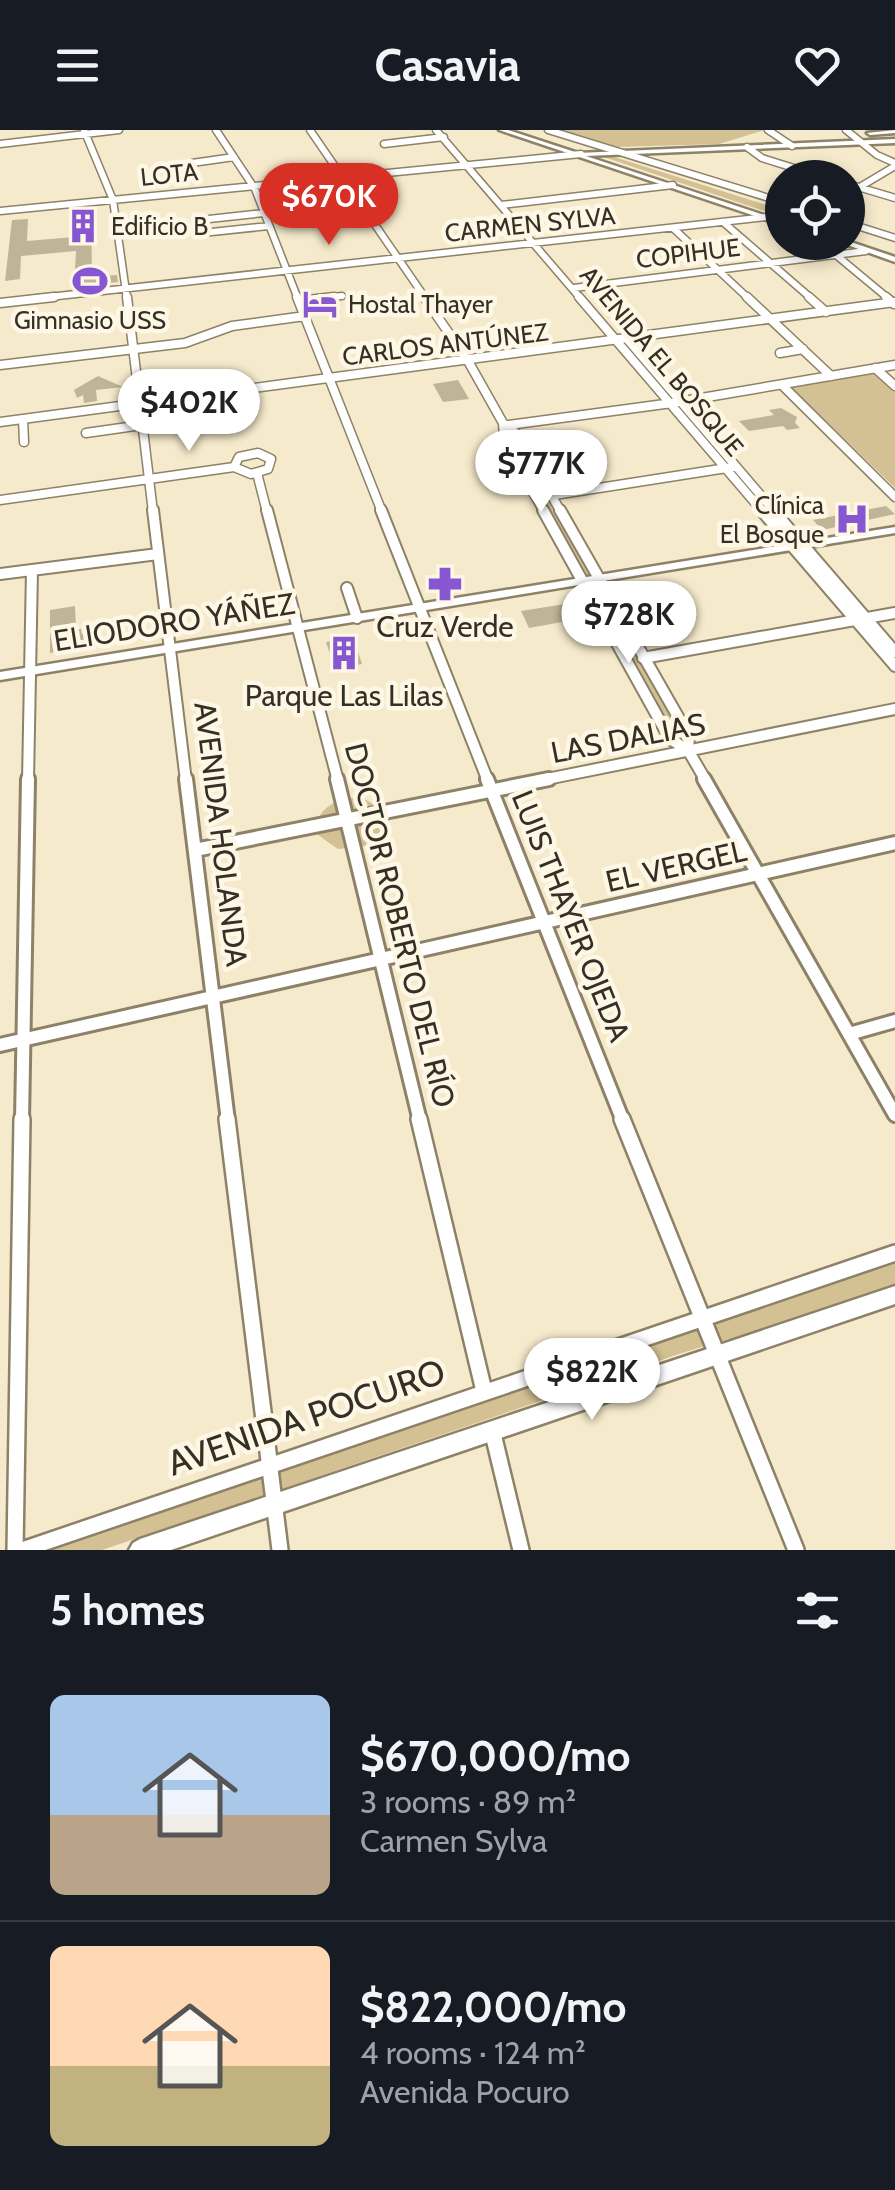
<!DOCTYPE html>
<meta charset="utf-8">
<style>
:root{--surface:#171b24;--page:#20242c;--text:#f1f3f6;--muted:#9ea1a6;--line:#363941;--accent:#d93025}
body{margin:0;font-family:Cabin,sans-serif;background:var(--page);color:var(--text);height:100vh;display:flex;flex-direction:column;font-size:38px;white-space:nowrap}
*{box-sizing:border-box;margin:0}
p{font-size:32px;color:var(--muted)}
.icon{flex:none;width:55px;height:55px;fill:none;stroke:currentColor;stroke-width:2;stroke-linecap:round;stroke-linejoin:round}
.map{position:relative;height:1420px;overflow:hidden}
.panel{display:flex;flex-direction:column;background:var(--surface);flex:1}
.panel>*{flex:none}
.fabs{position:absolute;left:765px;top:30px;display:grid;gap:20px}
.fabs a{display:grid;place-items:center;width:100px;height:100px;border-radius:50%;background:var(--surface);box-shadow:0 5px 15px #0003;font-size:50px}
.price{position:absolute;translate:-50% -85px;padding:0 22px;border-radius:35px;background:#fff;color:#222;font-size:32px;line-height:65px;filter:drop-shadow(0 2px 5px #0008)}
.price::after{content:'';position:absolute;left:50%;top:60px;width:30px;height:22px;margin-left:-15px;background:inherit;clip-path:polygon(0 0,100% 0,50% 100%)}
.price.selected{background:var(--accent);color:#fff}
ul{padding:0;list-style:none}
li{display:flex;align-items:center;gap:30px;height:250px;padding:0 50px}
li+li{border-top:2px solid var(--line)}
li span{display:grid;place-items:center;flex:none;width:280px;height:200px;border-radius:15px;color:#555}
li>.icon{margin-inline-start:auto}
span .icon{width:120px;height:120px;fill:#fffc;stroke-width:1}
li b{font-size:42px}
h2{display:flex;justify-content:space-between;align-items:center;height:120px;padding:0 50px;font-size:42px}
header{display:flex;justify-content:space-between;align-items:center;height:130px;padding:0 50px;background:var(--surface);font-size:45px;font-weight:700}
.map>svg:first-child{display:block}
</style>
<header><svg class="icon" aria-label="menu" viewBox="0 0 24 24"><path d="M4 6h16M4 12h16M4 18h16"/></svg>Casavia<svg class="icon" aria-label="heart" viewBox="0 0 24 24"><path d="M12 20l-8-8c-3-5 5-10 8-4 3-6 11-1 8 4z"/></svg></header>
<div class="map">
<svg width="895" height="1420" viewBox="0 0 895 1420">
<rect width="100%" height="100%" fill="#f6eacc"/>
<path fill="#d3c093" d="M 554,0 L 765,0 L 719,14 L 615,17 Z
M 611,26 L 782,80 L 782,87 L 604,27 Z
M 868,242 L 876,244 L 895,260 L 895,358 L 793,259 L 794,256 Z
M 505,299 L 603,460 L 684,611 L 676,610 L 505,305 Z
M 344,668 L 363,668 L 383,680 L 386,699 L 372,715 L 338,719 L 318,705 C 313,685 327,675 344,668 Z
M 895,1126 L 895,1159 L 685,1222 L 102,1420 L 35,1420 Z"/>
<path fill="#bfb497" d="M 91,80 L 92,147 L 117,145 L 118,152 L 74,157 L 76,121 L 21,126 L 20,149 L 5,151 L 12,90 L 28,89 L 27,111 L 74,107 L 74,81 Z
M 98,246 L 123,257 L 96,260 L 97,271 L 84,273 L 83,265 L 77,268 L 74,260 Z
M 458,250 L 469,269 L 443,272 L 433,254 Z
M 781,278 L 797,287 L 795,293 L 800,298 L 787,300 L 783,296 L 749,301 L 739,291 L 774,285 L 769,280 Z
M 886,376 L 895,384 L 822,400 L 813,390 Z
M 565,474 L 573,490 L 529,498 L 521,481 Z
M 75,476 L 76,499 L 81,499 L 82,504 L 100,502 L 101,515 L 50,523 L 50,480 Z
M 353,507 L 362,534 L 335,539 L 326,512 Z"/>
<g fill="none" stroke-linecap="round" stroke-linejoin="round">
<g stroke="#8d8267" stroke-width="9">
<path id="minor-far4" d="M 84,0 L 113,70 L 127,169
M 216,0 L 255,59 L 298,169
M 310,0 L 426,169
M 436,0 L 581,169
M 548,0 L 782,72
M 768,0 L 792,16
M 846,0 L 877,25 L 895,33
M 0,14 L 119,0
M 384,14 L 444,7
M 747,17 L 762,28 L 826,48
M 192,33 L 234,27
M 848,54 L 895,68
M 848,64 L 895,36
M 501,75 L 673,55
M 0,81 L 581,24
M 209,89 L 264,83
M 723,92 L 812,169
M 848,93 L 895,108
M 673,98 L 749,169
M 202,103 L 269,96
M 836,125 L 889,169
M 574,158 L 866,121
M 31,169 L 766,87
M 312,169 L 342,166"/>
</g>
<g stroke="#8d8267" stroke-width="11">
<path id="minor-far3" d="M 127,167 L 153,382
M 297,167 L 382,382
M 424,167 L 468,231 L 503,293 L 504,309 L 544,382
M 579,167 L 763,382
M 747,167 L 831,246
M 809,167 L 826,182
M 886,167 L 894,174
M 299,171 L 334,167
M 0,173 L 54,167
M 628,210 L 775,382
M 780,223 L 803,219
M 0,235 L 185,213 L 232,196 L 305,186
M 875,238 L 895,256
M 782,255 L 895,367
M 23,289 L 24,312
M 0,292 L 895,172
M 503,293 L 516,303 L 561,382
M 509,295 L 672,273 L 895,235
M 86,303 L 142,295
M 258,323 L 271,329 L 268,339 L 251,344 L 234,337 L 239,327 Z
M 257,343 L 267,382
M 548,366 L 733,337
M 0,370 L 234,337"/>
</g>
<g stroke="#8d8267" stroke-width="14">
<path id="minor-far2" d="M 153,380 L 186,651
M 267,380 L 338,651
M 381,380 L 488,651
M 543,380 L 670,609 L 688,620
M 560,380 L 689,606 L 688,620 L 706,651
M 761,380 L 895,536
M 773,380 L 895,522
M 0,444 L 158,424
M 347,458 L 357,488
M 643,528 L 895,483
M 28,651 L 32,440
M 537,651 L 895,579"/>
</g>
<g stroke="#8d8267" stroke-width="18">
<path id="minor-far1" d="M 186,649 L 228,991
M 337,649 L 420,991
M 487,649 L 623,991
M 704,649 L 895,985
M 195,720 L 549,649
M 849,904 L 895,891
M 0,915 L 895,713
M 22,991 L 28,649"/>
</g>
<g stroke="#8d8267" stroke-width="20">
<path id="minor" d="M 227,989 L 280,1420
M 419,989 L 484,1261
M 622,989 L 796,1420
M 492,1300 L 521,1420
M 15,1420 L 22,989
M 22,1420 L 895,1123"/>
</g>
<g stroke="#8d8267" stroke-width="5">
<path id="major" d="M 499,0 L 508,0 L 578,23 L 895,9 L 895,13 L 586,26 L 782,91 L 782,95 Z
M 895,0 L 895,3 L 870,5 L 867,3 Z
M 848,111 L 895,127 L 895,132 L 839,112 Z
M 895,397 L 895,403 L 0,550 L 0,542 Z
M 895,1156 L 895,1174 L 171,1420 L 129,1420 L 133,1413 L 140,1409 Z"/>
</g>
<use href="#minor-far4" stroke="#fff" stroke-width="6"/>
<use href="#minor-far3" stroke="#fff" stroke-width="8"/>
<use href="#minor-far2" stroke="#fff" stroke-width="10"/>
<use href="#minor-far1" stroke="#fff" stroke-width="12"/>
<use href="#minor" stroke="#fff" stroke-width="15"/>
<use href="#major" fill="#fff" fill-rule="evenodd"/>
</g>
<defs>
<g id="building-bare" transform="scale(2.7)"><path d="M-4-6H4V6H1V3H-1V6H-4ZM-2.5-4.3h1.7v1.8h-1.7ZM.8-4.3h1.7v1.8H.8ZM-2.5-1h1.7V.8h-1.7ZM.8-1h1.7V.8H.8Z" fill="#8657d0" stroke="#fff7e5" stroke-width="2.5" paint-order="stroke"/></g>
<g id="stadium-bare" transform="scale(2.7)"><path d="M0-5a6.5 5 0 1 0 0 10a6.5 5 0 1 0 0-10ZM-3.5-1.8h7v3.6h-7Z" fill="#8657d0" stroke="#fff7e5" stroke-width="2.5" paint-order="stroke"/></g>
<g id="hotel-bare" transform="scale(2.7)"><path d="M-6-4.5h1.5V1H6V5H4.5V3h-9V5H-6ZM-4 0a1.8 1.8 0 1 1 3.6 0ZM.5 0V-2.5h3Q6-2.5 6 0Z" fill="#8657d0" stroke="#fff7e5" stroke-width="2.5" paint-order="stroke"/></g>
<g id="hospital-bare" transform="scale(2.7)"><path d="M-5-5h3v3.5h4V-5h3V5h-3V1.5h-4V5h-3Z" fill="#8657d0" stroke="#fff7e5" stroke-width="2.5" paint-order="stroke"/></g>
<g id="pharmacy-bare" transform="scale(2.7)"><path d="M-2-6h4v4h4v4h-4v4h-4v-4h-4v-4h4Z" fill="#8657d0" stroke="#fff7e5" stroke-width="2.5" paint-order="stroke"/></g>
</defs>
<g fill-rule="evenodd">
<use href="#building-bare" x="83" y="96"/>
<use href="#stadium-bare" x="90" y="151"/>
<use href="#hotel-bare" x="320" y="174"/>
<use href="#hospital-bare" x="852" y="389"/>
<use href="#pharmacy-bare" x="445" y="454"/>
<use href="#building-bare" x="344" y="523"/>
</g>
<g text-anchor="middle" dominant-baseline="central" stroke-width="9" stroke-linejoin="round" paint-order="stroke">
<g font-size="25" fill="#353025" stroke="#fff7e5">
<text transform="translate(169 44) rotate(-6)">LOTA</text>
<text transform="translate(530 94) rotate(-6)">CARMEN SYLVA</text>
<text transform="translate(688 123) rotate(-7)">COPIHUE</text>
<text transform="translate(445 214) rotate(-7)">CARLOS ANTÚNEZ</text>
<text transform="translate(662 231) rotate(50)">AVENIDA EL BOSQUE</text>
</g>
<g font-size="25" fill="#353025" stroke="#fff7e5" text-anchor="start">
<text x="111" y="96">Edificio B</text>
<text x="348" y="174">Hostal Thayer</text>
<text x="90" y="190" text-anchor="middle">Gimnasio USS</text>
<text x="824" y="375" text-anchor="end">Clínica<tspan x="824" dy="29">El Bosque</tspan></text>
</g>
<g font-size="30" fill="#353025" stroke="#fff7e5">
<text transform="translate(174 492) rotate(-9)">ELIODORO YÁÑEZ</text>
<text transform="translate(628 608) rotate(-11)">LAS DALIAS</text>
<text transform="translate(221 704) rotate(83)">AVENIDA HOLANDA</text>
<text transform="translate(676 736) rotate(-13)">EL VERGEL</text>
<text transform="translate(571 786) rotate(68)">LUIS THAYER OJEDA</text>
<text transform="translate(400 795) rotate(76)">DOCTOR ROBERTO DEL RÍO</text>
</g>
<g font-size="30" fill="#353025" stroke="#fff7e5">
<text x="445" y="496">Cruz Verde</text>
<text x="344" y="565">Parque Las Lilas</text>
</g>
<g font-size="35" fill="#353025" stroke="#fff7e5">
<text transform="translate(306 1287) rotate(-19)">AVENIDA POCURO</text>
</g>
</g>
</svg>
<div class="fabs">
<a><svg class="icon" aria-label="locate" viewBox="0 0 24 24"><circle cx="12" cy="12" r="6"/><path d="M12 2v4M12 18v4M2 12h4M18 12h4"/></svg></a>
</div>
<b class="price selected" style="left:329px;top:118px">$670K</b>
<b class="price" style="left:189px;top:324px">$402K</b>
<b class="price" style="left:541px;top:385px">$777K</b>
<b class="price" style="left:629px;top:536px">$728K</b>
<b class="price" style="left:592px;top:1293px">$822K</b>
</div>
<section class="panel">
<h2>5 homes<svg class="icon" aria-label="filters" viewBox="0 0 24 24"><path d="M4 7h16M4 17h16"/><circle cx="9" cy="7" r="2"/><circle cx="15" cy="17" r="2"/></svg></h2>
<ul>
<li><span style="background:linear-gradient(#a9c7e8 60%,#b9a48a 0)"><svg class="icon" aria-label="home" viewBox="0 0 24 24"><path d="M3 11l9-7 9 7M6 9v11h12V9"/></svg></span><div><b>$670,000/mo</b><p>3 rooms · 89 m²</p><p>Carmen Sylva</p></div></li>
<li><span style="background:linear-gradient(#ffd9b3 60%,#c2b280 0)"><svg class="icon" aria-label="home" viewBox="0 0 24 24"><path d="M3 11l9-7 9 7M6 9v11h12V9"/></svg></span><div><b>$822,000/mo</b><p>4 rooms · 124 m²</p><p>Avenida Pocuro</p></div></li>
</ul>
</section>
